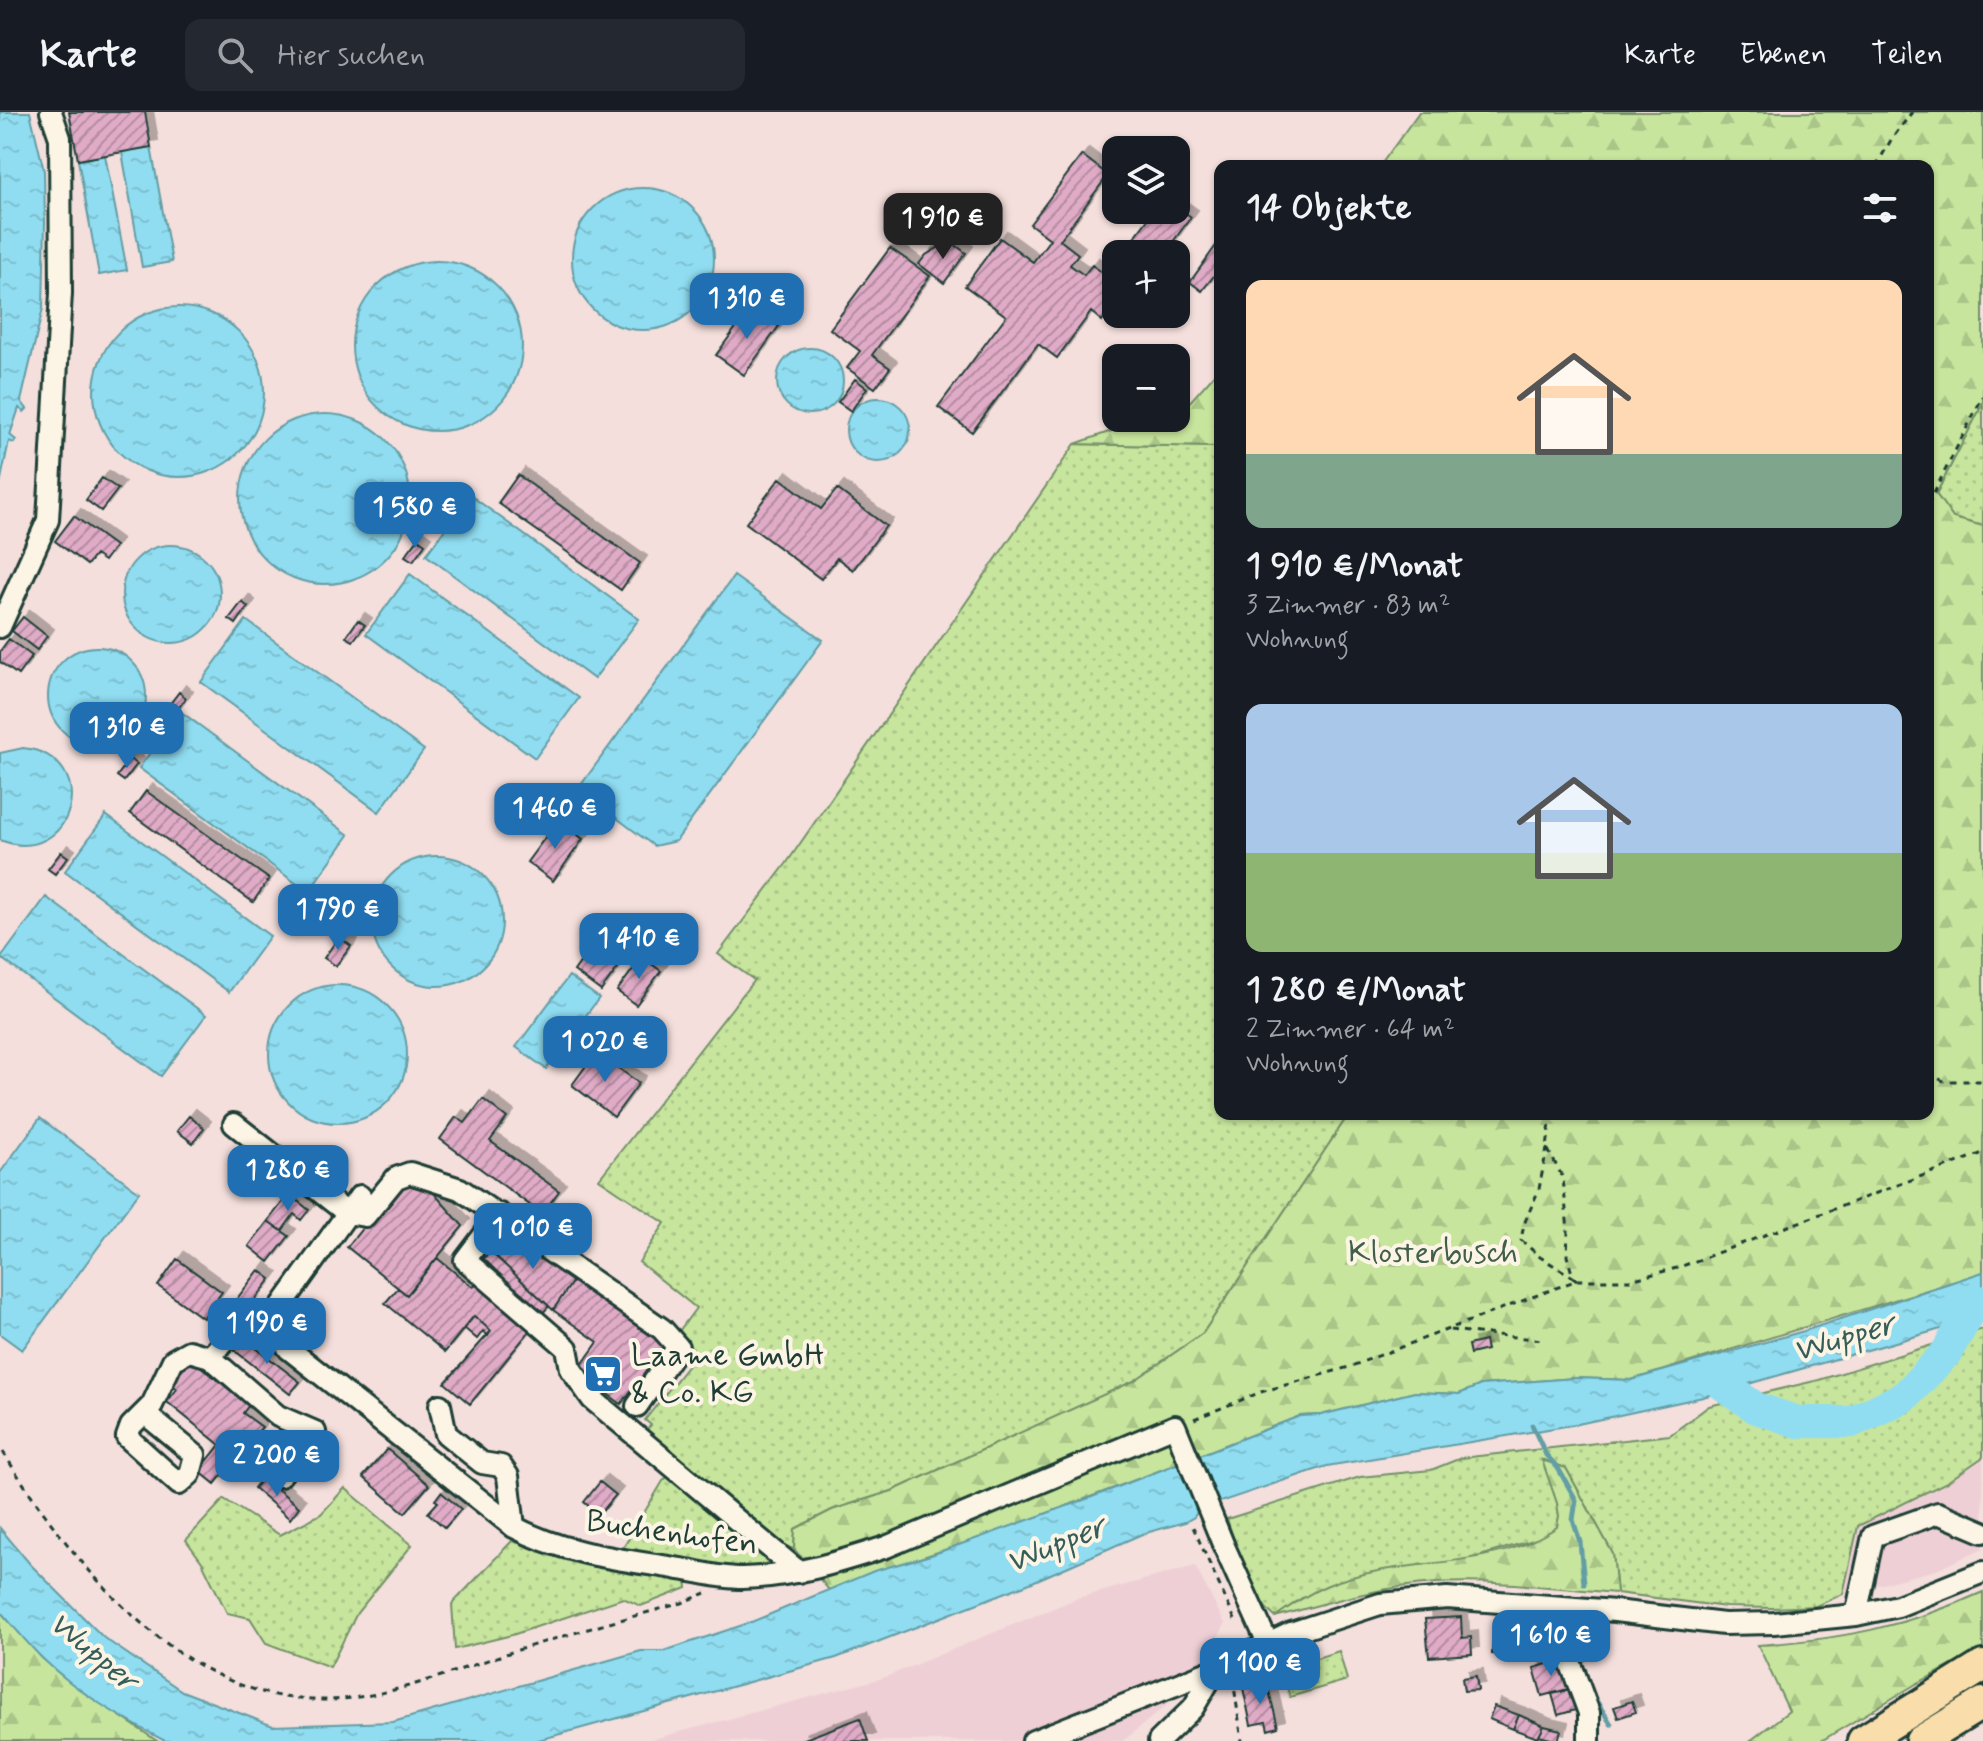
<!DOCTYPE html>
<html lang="de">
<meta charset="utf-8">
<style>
:root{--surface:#171b24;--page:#242831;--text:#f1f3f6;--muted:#9ea1a6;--line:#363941;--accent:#1f6fb2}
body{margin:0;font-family:Mynerve,sans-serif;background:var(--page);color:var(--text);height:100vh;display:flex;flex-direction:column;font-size:30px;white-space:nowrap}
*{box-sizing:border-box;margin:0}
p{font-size:26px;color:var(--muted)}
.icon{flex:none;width:44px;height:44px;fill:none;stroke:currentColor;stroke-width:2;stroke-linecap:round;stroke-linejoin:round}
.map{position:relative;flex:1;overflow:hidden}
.panel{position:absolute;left:1214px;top:48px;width:720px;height:960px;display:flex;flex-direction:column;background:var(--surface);border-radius:16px;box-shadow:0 2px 6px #0004}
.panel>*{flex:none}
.controls{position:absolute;left:1102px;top:24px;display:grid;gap:16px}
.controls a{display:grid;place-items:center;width:88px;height:88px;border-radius:16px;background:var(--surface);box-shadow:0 2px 6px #0004;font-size:40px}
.price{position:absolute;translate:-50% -68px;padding:0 18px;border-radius:16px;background:var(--accent);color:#fff;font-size:26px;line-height:52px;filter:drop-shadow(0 2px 4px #0008)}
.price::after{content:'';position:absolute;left:50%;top:48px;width:24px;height:18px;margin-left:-12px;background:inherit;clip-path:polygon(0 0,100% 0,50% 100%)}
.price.active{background:#222;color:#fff}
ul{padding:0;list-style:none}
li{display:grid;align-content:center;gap:16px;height:424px;padding:0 32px}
li span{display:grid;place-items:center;height:248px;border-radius:16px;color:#555}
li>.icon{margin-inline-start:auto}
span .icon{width:144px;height:144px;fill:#fffc;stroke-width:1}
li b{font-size:34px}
h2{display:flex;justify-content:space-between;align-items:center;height:96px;padding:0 32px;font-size:34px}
header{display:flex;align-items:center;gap:48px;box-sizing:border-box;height:112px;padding:0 40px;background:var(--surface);border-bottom:2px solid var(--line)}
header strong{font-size:38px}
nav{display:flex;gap:44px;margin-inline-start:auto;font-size:28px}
.search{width:560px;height:72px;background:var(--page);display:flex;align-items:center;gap:20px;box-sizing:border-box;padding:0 28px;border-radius:16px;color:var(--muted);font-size:30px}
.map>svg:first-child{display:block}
</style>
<header>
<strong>Karte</strong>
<div class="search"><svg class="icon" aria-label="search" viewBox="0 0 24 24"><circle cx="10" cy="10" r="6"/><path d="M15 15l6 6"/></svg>Hier suchen</div>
<nav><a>Karte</a><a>Ebenen</a><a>Teilen</a></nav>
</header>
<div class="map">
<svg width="1983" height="1629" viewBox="0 0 1983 1629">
<defs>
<pattern id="green-dots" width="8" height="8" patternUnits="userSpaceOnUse" patternTransform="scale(2)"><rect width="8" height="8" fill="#c7e59d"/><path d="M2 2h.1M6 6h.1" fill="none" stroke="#aac588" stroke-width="1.8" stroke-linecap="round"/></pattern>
<pattern id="forest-firs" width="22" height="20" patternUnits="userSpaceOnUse" patternTransform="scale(2)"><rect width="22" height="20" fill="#c7e59d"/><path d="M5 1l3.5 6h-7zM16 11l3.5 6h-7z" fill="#aac588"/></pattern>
<pattern id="water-ripples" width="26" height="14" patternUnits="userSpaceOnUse" patternTransform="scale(2)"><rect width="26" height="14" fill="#90ddf1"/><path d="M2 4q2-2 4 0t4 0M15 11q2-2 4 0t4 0" fill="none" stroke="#7cbfcf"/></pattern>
<pattern id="building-hatch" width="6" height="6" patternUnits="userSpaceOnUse" patternTransform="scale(2)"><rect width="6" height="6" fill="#e0abc6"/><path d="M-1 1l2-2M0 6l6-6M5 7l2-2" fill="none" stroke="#b58ca2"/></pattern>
<filter id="shadow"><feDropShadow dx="7" dy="-7" stdDeviation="0" flood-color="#0004"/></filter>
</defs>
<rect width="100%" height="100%" fill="#f4dfdc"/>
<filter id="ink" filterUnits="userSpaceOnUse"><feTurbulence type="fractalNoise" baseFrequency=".0125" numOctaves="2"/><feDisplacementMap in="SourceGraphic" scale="16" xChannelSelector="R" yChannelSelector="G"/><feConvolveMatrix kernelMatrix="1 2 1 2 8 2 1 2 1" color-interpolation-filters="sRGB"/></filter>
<g filter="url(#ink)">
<path fill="#eecfd5" d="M 1983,1345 L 1983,1436 L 1936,1458 L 1843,1482 L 1858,1414 L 1947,1370 Z
M 1195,1454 L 1225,1512 L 1202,1555 L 1168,1592 L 1123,1629 L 646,1629 L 883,1566 L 1078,1486 Z"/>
<path fill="url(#green-dots)" stroke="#739168" stroke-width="2" d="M 1983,291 L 1983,414 L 1953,406 L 1936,382 Z
M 1075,332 L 1217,335 L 1220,333 L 1220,1002 L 1349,1002 L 1203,1221 L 1134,1269 L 892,1379 L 832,1398 L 795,1417 L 794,1437 L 781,1433 L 644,1320 L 651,1313 L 645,1308 L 696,1243 L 677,1222 L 696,1196 L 639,1150 L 665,1111 L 599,1067 L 754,868 L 718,842 L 786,752 Z
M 1983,1217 L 1983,1345 L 1947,1370 L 1858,1414 L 1843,1482 L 1816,1494 L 1772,1496 L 1726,1495 L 1617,1481 L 1613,1442 L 1566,1356 L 1544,1348 L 1557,1391 L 1559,1404 L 1557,1415 L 1543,1425 L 1480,1444 L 1302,1486 L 1275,1505 C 1247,1481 1239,1441 1227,1407 L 1360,1365 L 1431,1358 L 1461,1346 L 1670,1323 L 1709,1294 L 1819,1268 Z
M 671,1361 L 768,1446 L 766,1452 L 725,1458 L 623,1436 L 663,1369 Z
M 345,1376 L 412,1433 L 357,1501 L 330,1555 L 266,1531 L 250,1506 L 227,1501 L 202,1450 L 186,1428 L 224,1387 L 280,1423 L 321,1402 Z
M 512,1429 L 544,1439 L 686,1466 L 687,1476 L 641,1494 L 623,1486 L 512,1523 L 455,1537 L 452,1492 Z
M 1339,1539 L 1347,1568 L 1290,1585 L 1281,1557 Z"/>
<path fill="url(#forest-firs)" stroke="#739168" stroke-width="2" d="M 1419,0 L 1983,0 L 1983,291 L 1936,382 L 1953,406 L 1983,414 L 1983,1161 L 1631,1268 L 1575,1266 L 1481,1273 L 1459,1282 L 1415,1280 L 1321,1303 L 1300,1304 C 1195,1345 1091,1386 985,1424 C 933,1443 880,1457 829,1478 L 794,1437 L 795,1417 L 832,1398 L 892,1379 L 1134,1269 L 1203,1221 L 1349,1002 L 1928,1002 L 1928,54 L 1380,54 Z
M 1220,256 L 1220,333 L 1217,335 L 1075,332 L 1148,306 L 1176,306 L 1176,296 L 1188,292 Z
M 1542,1348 L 1566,1356 L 1613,1442 L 1617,1481 C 1558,1476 1497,1468 1438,1471 C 1383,1474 1328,1490 1275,1505 C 1292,1493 1309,1481 1328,1473 C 1401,1443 1490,1461 1557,1415 L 1559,1404 L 1557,1391 Z
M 1983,1480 L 1983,1537 L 1916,1572 L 1821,1629 L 1750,1629 L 1789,1599 L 1758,1533 C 1842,1527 1906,1515 1983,1480 Z
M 0,1499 L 42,1546 L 80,1577 L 157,1629 L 0,1629 Z"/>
<path fill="url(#water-ripples)" stroke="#639da5" stroke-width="2" d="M 0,0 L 30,0 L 44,59 L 45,111 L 43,196 L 21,289 L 27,297 L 24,300 L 19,296 L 10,323 L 16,328 L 14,331 L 9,329 L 0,372 Z
M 151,35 L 172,150 L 142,155 L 122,40 Z
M 105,43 L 127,158 L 99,163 L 78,48 Z
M572 147a71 71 0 1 1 142 0a71 71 0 1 1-142 0Z
M352 234a85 85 0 1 1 170 0a85 85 0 1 1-170 0Z
M94 280a85 85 0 1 1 170 0a85 85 0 1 1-170 0Z
M777 269a33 33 0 1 1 66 0a33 33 0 1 1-66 0Z
M846 318a32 32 0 1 1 64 0a32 32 0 1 1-64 0Z
M240 387a85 85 0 1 1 170 0a85 85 0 1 1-170 0Z
M 470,383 L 639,507 L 594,567 L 426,443 Z
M122 482a49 49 0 1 1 98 0a49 49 0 1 1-98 0Z
M 410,462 L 579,586 L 535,646 L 366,522 Z
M 734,464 L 823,528 L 676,729 L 654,734 L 578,677 Z
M 246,508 L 424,638 L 379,700 L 201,570 Z
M48 584a49 49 0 1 1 98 0a49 49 0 1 1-98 0Z
M 180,599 L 349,723 L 308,780 L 139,656 Z
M 23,636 C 103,645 74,757 0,728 L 0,641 Z
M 106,703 L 270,824 L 229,880 L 65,759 Z
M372 809a65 65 0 1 1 130 0a65 65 0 1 1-130 0Z
M 46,785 L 206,903 L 161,964 L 1,846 Z
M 569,864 L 599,886 L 546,957 L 516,935 Z
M269 942a69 69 0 1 1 138 0a69 69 0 1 1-138 0Z
M 40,1006 L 139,1080 L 22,1238 L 0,1222 L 0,1061 Z
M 1983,1160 L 1983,1205 L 1703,1285 L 1578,1312 L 1327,1354 L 1199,1397 L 1194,1405 L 1185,1410 L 1142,1422 L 1030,1471 L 836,1546 L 535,1629 L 165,1629 C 121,1606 78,1581 42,1546 C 27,1531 14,1515 0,1499 L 0,1416 L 30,1452 L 104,1526 L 182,1579 L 273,1614 L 393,1610 L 641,1539 L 664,1539 L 749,1511 L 874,1459 L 931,1443 L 1092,1385 L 1300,1304 L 1321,1303 L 1415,1280 L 1459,1282 L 1481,1273 L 1575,1266 L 1631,1268 L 1804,1219 Z"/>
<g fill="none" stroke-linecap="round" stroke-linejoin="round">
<path stroke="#639da5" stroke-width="5" d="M 1532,1313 L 1546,1343 L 1558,1356 L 1576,1388 L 1573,1408 L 1580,1430 L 1584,1472
M 1585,1547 L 1585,1523
M 1585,1558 L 1587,1570
M 1590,1579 L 1611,1612"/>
<path stroke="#90ddf1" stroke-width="32" d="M 1712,1265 L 1756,1296 L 1798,1310 L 1851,1310 L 1904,1285 L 1946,1241 L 1977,1188"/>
</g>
<path fill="url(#building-hatch)" stroke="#1f3d34" stroke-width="2" filter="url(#shadow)" d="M 69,0 L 145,0 L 151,35 L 78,48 Z
M 1082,43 L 1108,63 L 1060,128 L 1078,142 L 1070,153 L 1084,163 L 1092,153 L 1116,171 L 1116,190 L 1102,209 L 1091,200 L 1057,246 L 1038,232 L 972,320 L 938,295 L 1006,204 L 965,174 L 1000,126 L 1033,150 L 1050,127 L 1030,112 Z
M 1176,94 L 1191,105 L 1164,142 L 1122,142 L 1155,98 L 1176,98 Z
M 1220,128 L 1220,156 L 1202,179 L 1190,170 Z
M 950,129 L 966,141 L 944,171 L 919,152 L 926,143 Z
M 890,136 L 930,164 L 872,243 L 890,256 L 875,276 L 847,256 L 860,239 L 830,217 Z
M 751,195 L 779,214 L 744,263 L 716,243 Z
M 855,267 L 867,276 L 851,299 L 838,290 Z
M 518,363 L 640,451 L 621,478 L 498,391 Z
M 102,366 L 118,377 L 101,399 L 86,388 Z
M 780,366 L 821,397 L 837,377 L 886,414 L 853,458 L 837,446 L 821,467 L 746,411 Z
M 74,404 L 115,434 L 104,449 L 95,443 L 87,453 L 55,429 Z
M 418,427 L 425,432 L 413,449 L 405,444 Z
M 242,490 L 248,495 L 236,512 L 229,507 Z
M 23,505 L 47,524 L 37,538 L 12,519 Z
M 358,508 L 365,513 L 353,529 L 346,525 Z
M 9,527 L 32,544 L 18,563 L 0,550 L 0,539 Z
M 179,580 L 186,586 L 174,602 L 166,597 Z
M 130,647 L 137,652 L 124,669 L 117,664 Z
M 146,679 L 269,767 L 253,790 L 130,701 Z
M 558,708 L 583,727 L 553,769 L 527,750 Z
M 61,740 L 68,745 L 55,762 L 48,757 Z
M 608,812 L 635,832 L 601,879 L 574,859 Z
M 339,825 L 351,834 L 336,854 L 324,846 Z
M 642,845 L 661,859 L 636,893 L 617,879 Z
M 596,940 L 639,971 L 614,1005 L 572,973 Z
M 483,987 L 507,1006 L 490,1029 L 559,1079 L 542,1102 L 440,1027 L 456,1005 L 465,1011 Z
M 189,1004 L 204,1016 L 193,1031 L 177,1019 Z
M 415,1070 L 433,1080 L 463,1114 L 407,1183 L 347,1135 L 393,1078 Z
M 289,1082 L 309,1098 L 301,1108 L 294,1102 L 282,1119 L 268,1109 Z
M 268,1109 L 289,1124 L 269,1150 L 249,1134 Z
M 505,1121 L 573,1169 L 553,1198 L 491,1140 Z
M 491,1140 L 549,1194 L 541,1203 L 483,1146 Z
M 437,1146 L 473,1175 L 479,1171 L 533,1215 L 470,1292 L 445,1271 L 491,1219 L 474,1204 L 445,1240 L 385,1191 L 398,1176 L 407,1183 Z
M 177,1147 L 222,1180 L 203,1206 L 158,1174 Z
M 259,1158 L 271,1167 L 241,1206 L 229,1197 Z
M 573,1169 L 666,1233 L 621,1292 L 584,1264 L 581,1254 L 598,1230 L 553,1198 Z
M 474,1204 L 491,1219 L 488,1224 L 483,1219 L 477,1227 L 464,1216 Z
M 243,1226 L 300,1270 L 290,1282 L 234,1238 Z
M 1485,1229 L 1487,1238 L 1470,1242 L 1468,1233 Z
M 190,1246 L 249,1293 L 243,1301 L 262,1315 L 215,1372 L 199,1359 L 220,1333 L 167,1290 L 177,1277 L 170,1271 Z
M 387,1337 L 429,1373 L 405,1401 L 363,1365 Z
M 263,1365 L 299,1395 L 290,1407 L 254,1376 Z
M 600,1370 L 616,1383 L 599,1403 L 584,1390 Z
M 441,1380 L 461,1397 L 445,1416 L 428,1401 L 438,1390 L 435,1388 Z
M 1461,1505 L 1462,1526 L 1471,1525 L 1472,1542 L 1429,1545 L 1425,1507 Z
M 1494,1513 L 1517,1514 L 1516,1529 L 1508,1529 L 1507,1543 L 1492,1542 Z
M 1560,1548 L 1568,1577 L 1542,1584 L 1534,1556 Z
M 1476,1564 L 1478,1578 L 1464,1579 L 1462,1566 Z
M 1267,1571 L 1278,1615 L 1268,1618 L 1266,1610 L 1251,1613 L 1243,1576 Z
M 1574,1577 L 1579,1597 L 1558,1603 L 1552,1582 Z
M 1632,1589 L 1636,1600 L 1618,1606 L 1614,1595 Z
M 1494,1594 L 1519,1603 L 1513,1617 L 1489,1607 Z
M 1519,1603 L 1544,1614 L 1538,1626 L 1513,1617 Z
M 860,1606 L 868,1629 L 799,1629 Z
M 1544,1614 L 1561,1618 L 1558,1629 L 1539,1624 Z"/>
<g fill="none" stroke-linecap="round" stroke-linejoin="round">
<g stroke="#1f3d34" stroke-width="26">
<path id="minor" d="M 0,515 L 48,408 L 61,181 L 60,26 L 51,0
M 234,1012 L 347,1101 L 365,1104 L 396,1066 L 410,1061 L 460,1077 L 662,1217 L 678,1235 L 637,1294
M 360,1084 L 280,1196 C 275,1214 278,1223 289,1237 L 514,1415 C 565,1442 618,1447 674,1456 C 696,1459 720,1466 742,1466 C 792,1465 839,1450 886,1435 L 1175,1314 L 1223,1432 L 1268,1532
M 500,1102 L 465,1148 L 567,1236 L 571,1257 L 592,1287 L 799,1460
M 276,1210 L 253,1216 L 239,1213 L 210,1245 L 278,1304 L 315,1320 L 280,1364
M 440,1293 L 446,1322 L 482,1351 L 501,1354 L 508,1364 L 514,1415
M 144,1301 L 195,1343 L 190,1362 L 179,1372 L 127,1325 L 131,1314 L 152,1293 L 173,1248 L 189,1239 L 210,1245
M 1561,1495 L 1566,1539 L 1589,1601 L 1589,1629
M 1856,1503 L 1873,1424 L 1938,1401 L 1983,1420
M 1033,1629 L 1216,1557
M 1159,1629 L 1193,1596 L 1216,1557 L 1291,1521 L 1380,1492 L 1447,1486 L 1615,1499 L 1724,1512 L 1774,1511 L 1856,1503 L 1898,1494 L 1983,1460"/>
</g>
<g stroke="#1f3d34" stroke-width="36">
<path id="highway" d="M 1863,1629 L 1983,1554
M 1921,1629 L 1983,1591"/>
</g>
<path stroke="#1f3d34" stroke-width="3" stroke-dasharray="6 6" stroke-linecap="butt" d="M 1876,54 L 1891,28 L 1912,0
M 1928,392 L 1983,284
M 1928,962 L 1944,969 L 1983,969
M 1551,1002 L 1547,1036 L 1563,1066 L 1568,1119 L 1567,1144 L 1573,1165 L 1577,1168
M 1547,1036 L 1539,1077 L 1524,1112 L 1521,1128 L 1540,1145 L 1573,1165
M 1450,1218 L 1543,1228
M 1194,1307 L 1261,1280 L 1349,1255 L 1577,1168 L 1630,1168 L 1677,1156 L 1983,1041
M 3,1340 C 75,1455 190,1602 343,1587 C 404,1581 461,1556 518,1538 C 572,1521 627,1506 682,1491 L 706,1481
M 1193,1415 L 1235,1508 L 1237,1508
M 1233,1567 L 1242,1629"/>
<use href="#minor" stroke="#fcf5e5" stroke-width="20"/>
<use href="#highway" stroke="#f9deab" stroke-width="30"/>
</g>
</g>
<defs>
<g id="supermarket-square" transform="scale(2)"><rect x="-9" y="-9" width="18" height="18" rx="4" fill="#1f6fb2" stroke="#fcf5e5"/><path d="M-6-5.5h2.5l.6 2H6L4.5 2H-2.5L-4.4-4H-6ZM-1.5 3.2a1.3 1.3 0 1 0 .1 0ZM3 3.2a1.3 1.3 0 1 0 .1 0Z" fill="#fff"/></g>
</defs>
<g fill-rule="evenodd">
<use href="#supermarket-square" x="603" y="1262"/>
</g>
<g text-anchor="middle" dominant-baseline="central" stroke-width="8" stroke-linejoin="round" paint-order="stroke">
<g font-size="32" fill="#415f49" stroke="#fcf5e5">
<text x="1433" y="1141">Klosterbusch</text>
</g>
<g font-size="32" fill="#1f3d34" stroke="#fcf5e5" text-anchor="start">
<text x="631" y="1244">Laame GmbH<tspan x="631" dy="37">&amp; Co. KG</tspan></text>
</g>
<g font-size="32" fill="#1f3d34" stroke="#fcf5e5">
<text transform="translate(672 1421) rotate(8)">Buchenhofen</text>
</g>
<g font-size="34" font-style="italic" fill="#365d5a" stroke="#fcf5e5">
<text transform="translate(1844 1226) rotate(-16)">Wupper</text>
<text transform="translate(1056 1433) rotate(-22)">Wupper</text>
<text transform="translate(93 1540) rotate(40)">Wupper</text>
</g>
</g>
</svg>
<div class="controls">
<a><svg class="icon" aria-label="layers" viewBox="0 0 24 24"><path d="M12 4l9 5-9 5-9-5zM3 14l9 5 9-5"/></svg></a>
<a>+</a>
<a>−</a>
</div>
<b class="price active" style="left:943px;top:149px">1 910 €</b>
<b class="price" style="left:747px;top:229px">1 310 €</b>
<b class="price" style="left:415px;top:438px">1 580 €</b>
<b class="price" style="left:127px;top:658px">1 310 €</b>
<b class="price" style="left:555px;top:739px">1 460 €</b>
<b class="price" style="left:338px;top:840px">1 790 €</b>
<b class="price" style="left:639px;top:869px">1 410 €</b>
<b class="price" style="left:605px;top:972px">1 020 €</b>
<b class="price" style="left:288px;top:1101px">1 280 €</b>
<b class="price" style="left:533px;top:1159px">1 010 €</b>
<b class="price" style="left:267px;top:1254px">1 190 €</b>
<b class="price" style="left:277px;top:1386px">2 200 €</b>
<b class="price" style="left:1551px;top:1566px">1 610 €</b>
<b class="price" style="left:1260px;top:1594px">1 100 €</b>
<section class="panel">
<h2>14 Objekte<svg class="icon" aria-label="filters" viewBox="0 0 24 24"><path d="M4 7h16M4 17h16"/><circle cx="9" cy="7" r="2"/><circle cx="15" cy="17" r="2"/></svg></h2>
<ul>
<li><span style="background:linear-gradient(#ffd9b3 70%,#7fa58c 0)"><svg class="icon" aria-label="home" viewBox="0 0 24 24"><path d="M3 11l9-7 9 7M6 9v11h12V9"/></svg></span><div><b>1 910 €/Monat</b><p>3 Zimmer · 83 m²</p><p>Wohnung</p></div></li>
<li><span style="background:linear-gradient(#a9c7e8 60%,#8fb573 0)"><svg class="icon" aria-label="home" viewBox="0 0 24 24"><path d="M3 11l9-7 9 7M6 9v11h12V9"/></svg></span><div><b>1 280 €/Monat</b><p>2 Zimmer · 64 m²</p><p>Wohnung</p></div></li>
</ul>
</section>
</div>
